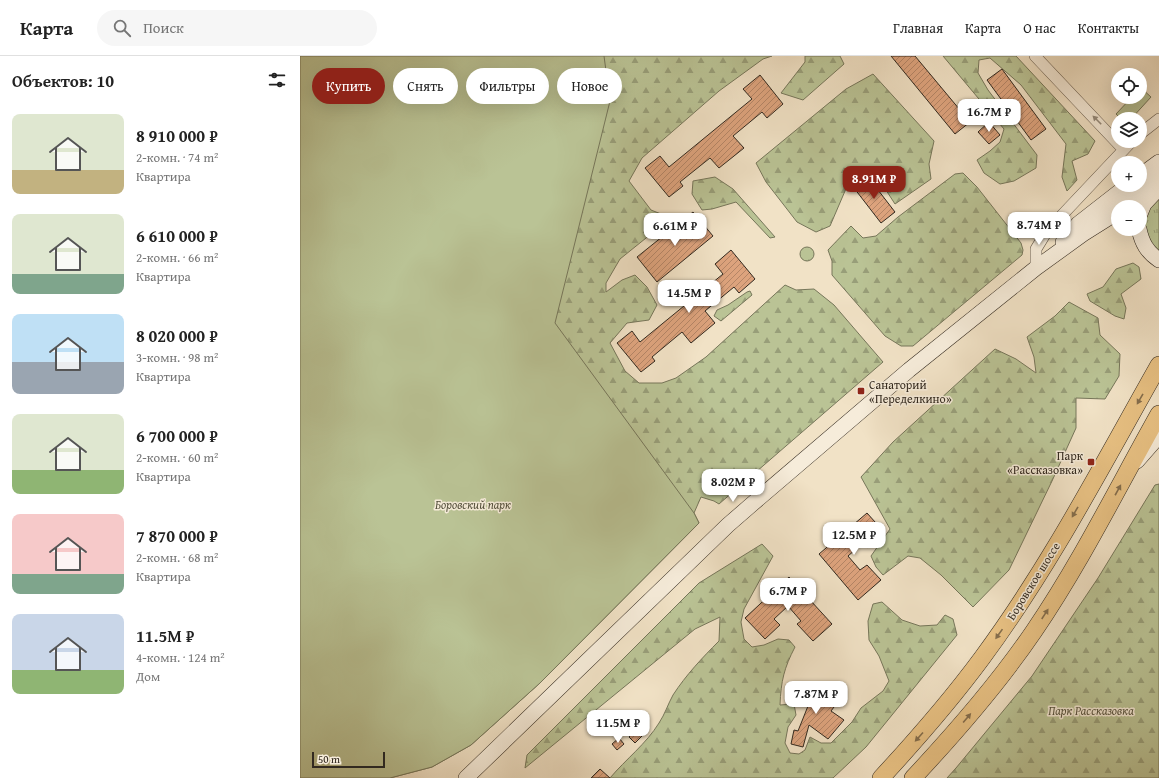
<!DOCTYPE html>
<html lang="ru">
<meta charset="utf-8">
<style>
:root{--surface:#fff;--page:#f6f6f6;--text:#222;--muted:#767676;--line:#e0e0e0;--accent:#8f2418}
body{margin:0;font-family:"Gentium Book Plus",serif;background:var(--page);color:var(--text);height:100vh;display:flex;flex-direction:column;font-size:15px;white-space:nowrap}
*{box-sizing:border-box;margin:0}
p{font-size:13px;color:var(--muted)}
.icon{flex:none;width:22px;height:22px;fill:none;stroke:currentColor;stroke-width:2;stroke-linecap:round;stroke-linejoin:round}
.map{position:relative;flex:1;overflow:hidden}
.side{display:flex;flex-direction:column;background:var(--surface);width:300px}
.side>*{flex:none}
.top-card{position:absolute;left:12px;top:12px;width:380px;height:36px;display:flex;gap:8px}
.buttons{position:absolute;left:811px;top:12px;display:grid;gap:8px}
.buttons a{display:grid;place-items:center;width:36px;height:36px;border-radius:50%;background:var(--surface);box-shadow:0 4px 16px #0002;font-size:20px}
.scale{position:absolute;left:12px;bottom:10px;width:73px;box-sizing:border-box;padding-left:4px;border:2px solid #32291f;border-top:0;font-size:11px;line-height:14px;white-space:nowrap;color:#32291f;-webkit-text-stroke:3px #f6ecda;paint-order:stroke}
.price{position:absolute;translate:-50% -34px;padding:0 9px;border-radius:8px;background:#fff;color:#222;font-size:13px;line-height:26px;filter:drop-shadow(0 1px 2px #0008)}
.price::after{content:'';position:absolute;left:50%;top:24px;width:12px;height:9px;margin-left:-6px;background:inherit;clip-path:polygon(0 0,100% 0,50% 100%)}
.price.current{background:var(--accent);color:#fff}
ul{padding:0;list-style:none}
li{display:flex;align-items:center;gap:12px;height:100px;padding:0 12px}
li span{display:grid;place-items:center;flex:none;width:112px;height:80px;border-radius:8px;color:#555}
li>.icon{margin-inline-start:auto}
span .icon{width:48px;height:48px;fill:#fffc;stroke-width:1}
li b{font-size:17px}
h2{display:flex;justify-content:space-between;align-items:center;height:48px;padding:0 12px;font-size:17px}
.pill{padding:0 14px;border-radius:18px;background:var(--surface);box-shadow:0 4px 16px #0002;font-size:14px;line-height:36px}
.pill.current{background:var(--accent);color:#fff}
header{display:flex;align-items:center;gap:24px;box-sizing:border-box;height:56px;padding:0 20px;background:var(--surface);border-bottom:1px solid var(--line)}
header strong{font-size:19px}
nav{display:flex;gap:22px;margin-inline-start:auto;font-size:14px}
.search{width:280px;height:36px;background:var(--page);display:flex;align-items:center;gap:10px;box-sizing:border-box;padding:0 14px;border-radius:22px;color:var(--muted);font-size:15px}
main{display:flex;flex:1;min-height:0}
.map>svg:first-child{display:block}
</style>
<header>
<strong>Карта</strong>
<div class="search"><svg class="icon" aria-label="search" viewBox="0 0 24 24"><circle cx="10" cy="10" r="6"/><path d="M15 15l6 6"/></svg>Поиск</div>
<nav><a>Главная</a><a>Карта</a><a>О нас</a><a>Контакты</a></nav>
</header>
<main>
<section class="side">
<h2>Объектов: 10<svg class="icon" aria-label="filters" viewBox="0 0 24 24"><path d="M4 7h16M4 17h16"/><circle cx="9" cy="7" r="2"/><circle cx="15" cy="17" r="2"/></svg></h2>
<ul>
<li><span style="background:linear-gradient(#dfe7d0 70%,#c2b280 0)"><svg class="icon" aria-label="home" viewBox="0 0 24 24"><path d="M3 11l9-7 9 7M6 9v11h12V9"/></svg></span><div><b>8 910 000 ₽</b><p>2-комн. · 74 m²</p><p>Квартира</p></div></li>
<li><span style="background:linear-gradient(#dfe7d0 75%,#7fa58c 0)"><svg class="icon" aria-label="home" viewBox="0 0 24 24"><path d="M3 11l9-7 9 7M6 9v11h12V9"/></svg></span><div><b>6 610 000 ₽</b><p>2-комн. · 66 m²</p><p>Квартира</p></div></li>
<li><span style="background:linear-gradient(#bfe0f5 60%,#9aa5b1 0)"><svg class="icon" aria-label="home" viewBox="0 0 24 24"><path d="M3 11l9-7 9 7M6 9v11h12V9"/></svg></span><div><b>8 020 000 ₽</b><p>3-комн. · 98 m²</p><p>Квартира</p></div></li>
<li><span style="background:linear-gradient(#dfe7d0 70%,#8fb573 0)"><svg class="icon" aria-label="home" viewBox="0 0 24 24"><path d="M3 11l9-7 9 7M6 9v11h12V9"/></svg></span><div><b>6 700 000 ₽</b><p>2-комн. · 60 m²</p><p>Квартира</p></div></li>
<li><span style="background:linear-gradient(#f6c9c9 75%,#7fa58c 0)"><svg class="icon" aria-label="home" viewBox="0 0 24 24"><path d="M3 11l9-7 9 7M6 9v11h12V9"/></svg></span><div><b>7 870 000 ₽</b><p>2-комн. · 68 m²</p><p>Квартира</p></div></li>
<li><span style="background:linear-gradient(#c9d6e8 70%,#8fb573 0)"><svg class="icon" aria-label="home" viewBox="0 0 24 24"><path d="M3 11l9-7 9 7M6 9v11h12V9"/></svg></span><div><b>11.5M ₽</b><p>4-комн. · 124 m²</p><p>Дом</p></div></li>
</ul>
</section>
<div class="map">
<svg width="859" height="722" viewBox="0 0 859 722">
<defs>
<pattern id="grass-tufts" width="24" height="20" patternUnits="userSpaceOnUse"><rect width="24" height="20" fill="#bac395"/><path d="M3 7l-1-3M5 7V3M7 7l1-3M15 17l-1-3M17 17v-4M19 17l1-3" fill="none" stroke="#989e79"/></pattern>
<pattern id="forest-firs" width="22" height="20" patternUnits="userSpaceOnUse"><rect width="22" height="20" fill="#bac395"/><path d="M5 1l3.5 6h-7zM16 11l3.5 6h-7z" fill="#989e79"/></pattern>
<pattern id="building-hatch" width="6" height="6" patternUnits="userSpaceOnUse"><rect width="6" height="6" fill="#dda37d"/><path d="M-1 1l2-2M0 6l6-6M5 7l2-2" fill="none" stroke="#b48566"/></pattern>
</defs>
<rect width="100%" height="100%" fill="#f1e2c6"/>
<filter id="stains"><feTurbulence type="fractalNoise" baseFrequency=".005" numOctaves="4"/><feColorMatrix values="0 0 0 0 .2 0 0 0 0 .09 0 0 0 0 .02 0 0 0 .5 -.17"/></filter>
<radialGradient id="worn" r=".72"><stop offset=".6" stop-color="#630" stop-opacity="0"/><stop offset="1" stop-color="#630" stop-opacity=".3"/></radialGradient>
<path fill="url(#grass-tufts)" stroke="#76765a" d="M 859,138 L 859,197 C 840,174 841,161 859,138 Z
M500 198a7 7 0 1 1 14 0a7 7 0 1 1-14 0Z"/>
<path fill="url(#forest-firs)" stroke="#76765a" d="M 0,0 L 472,0 L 463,3 L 419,35 L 342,102 L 329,125 L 351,154 L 361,158 L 356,174 L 320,203 L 306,227 L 306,236 L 322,224 L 335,219 L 347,231 L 357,249 L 349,264 L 327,267 L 310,287 L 325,315 L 339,327 L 362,327 L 376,322 L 406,301 L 485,229 L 496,234 L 514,233 L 534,249 L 583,306 L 419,448 L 414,445 L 401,441 L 394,457 L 399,467 L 240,627 L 171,689 L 132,711 L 90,722 L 0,722 Z
M 505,0 L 540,0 L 544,8 L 503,44 L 481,37 L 505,6 Z
M 643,0 L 716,0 L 795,85 L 788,98 L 772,105 L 777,124 L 767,135 L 762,121 L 766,88 L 721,29 L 690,2 L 679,4 L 678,17 L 688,34 L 737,99 L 736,112 L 714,125 L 700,128 L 684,117 L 677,104 L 690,95 L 700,86 L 704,73 Z
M 573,18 L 634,85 L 629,108 L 631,123 L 595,148 L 584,131 L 574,119 L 560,119 L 548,128 L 530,170 L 516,176 L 497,166 L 466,126 L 456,107 L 546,33 Z
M 663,117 L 677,131 L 721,187 L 723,194 L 722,199 L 613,290 L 601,290 L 585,280 L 532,219 L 532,205 L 528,194 L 551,170 L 563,182 L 576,180 L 598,161 L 655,118 Z
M 415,121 L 433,133 L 475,181 L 470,182 L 436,146 L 412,153 L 402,154 L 392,138 L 393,125 Z
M 833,207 L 839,211 L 841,223 L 821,238 L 826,252 L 824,263 L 815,260 L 790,245 L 787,238 L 803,231 L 816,213 Z
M 450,235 L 452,239 L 421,265 L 414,260 L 417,254 L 428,249 L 447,236 Z
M 769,246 L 798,262 L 800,279 L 820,298 L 819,320 L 805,343 L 776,342 L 776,372 L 752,425 L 709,514 L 673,551 L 641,519 L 620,502 L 608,500 L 583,519 L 576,511 L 571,500 L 590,473 L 561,421 L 593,386 L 695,293 L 716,303 L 736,317 L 734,301 L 727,281 L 755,260 Z
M 859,428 L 859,722 L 647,722 L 656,712 L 732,620 L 798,522 L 855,429 Z
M 462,488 L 473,500 L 444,553 L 441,566 L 444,583 L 452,591 L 464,589 L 478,583 L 489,584 L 495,591 C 484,612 481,625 480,649 L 494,648 L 496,659 L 488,671 L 485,687 L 490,697 L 499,698 L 505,694 L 510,681 L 521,687 L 531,687 L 552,666 L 561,652 L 583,635 L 589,625 L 579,600 L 569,584 L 568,565 L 573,548 L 582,546 L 602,564 L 620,570 L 637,569 L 645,559 L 653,563 L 657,579 L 566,691 L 533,722 L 310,722 C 326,703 346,688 359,667 C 365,658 368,648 373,639 C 386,619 402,602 419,585 L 420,561 L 395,573 L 225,712 L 227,699 L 399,527 Z"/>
<path fill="#bac395" stroke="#76765a" d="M 0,0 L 304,0 L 310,45 L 255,267 L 394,457 L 399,467 L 240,627 L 171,689 L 132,711 L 90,722 L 0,722 Z
M 841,32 L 851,41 L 831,63 L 821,63 L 816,58 L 832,41 L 840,41 Z"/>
<path fill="url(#building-hatch)" stroke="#32291f" d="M 591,0 L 615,0 L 670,66 L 655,78 Z
M 702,13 L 746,73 L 731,84 L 687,24 Z
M 460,19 L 483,48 L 467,62 L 462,56 L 433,80 L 444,92 L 419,112 L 410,102 L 380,126 L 383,130 L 369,141 L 345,112 L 360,100 L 369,111 L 452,43 L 443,33 Z
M 689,66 L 700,79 L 689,88 L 678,76 Z
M 568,121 L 595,156 L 581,167 L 554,132 Z
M 393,156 L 413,180 L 357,226 L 337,201 Z
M 431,194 L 455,223 L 439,237 L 434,231 L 405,255 L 415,267 L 391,287 L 382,276 L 352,301 L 355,305 L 341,316 L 317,287 L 332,275 L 340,286 L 423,218 L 415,208 Z
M 567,457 L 584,476 L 567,492 L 563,487 L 548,500 L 560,514 L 567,509 L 581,524 L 558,544 L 519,498 Z
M 489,521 L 532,568 L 513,585 L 497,568 L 501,565 L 488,550 L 474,563 L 480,569 L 465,583 L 445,562 Z
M 495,628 L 509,642 L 510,640 L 517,646 L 528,633 L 540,643 L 531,655 L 544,664 L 528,683 L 509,669 L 503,691 L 491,688 L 494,674 L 498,675 L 508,650 L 496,640 L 492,645 L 485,638 Z
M 336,674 L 342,680 L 335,687 L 329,681 Z
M 319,682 L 324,688 L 317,694 L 312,688 Z
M 300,713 L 310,722 L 291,722 Z"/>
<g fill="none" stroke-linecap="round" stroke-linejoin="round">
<g stroke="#625749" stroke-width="12">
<path id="street" d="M 735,0 L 823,93
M 840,78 L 859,63
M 736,212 L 736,193 L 747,175 L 832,85"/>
</g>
<g stroke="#32291f" stroke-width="16">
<path id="secondary" d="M 840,120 L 859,106
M 840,158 L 844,148 L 859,132
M 806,159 L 837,138 L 859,121
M 839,173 C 842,187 847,196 859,204
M 763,186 L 778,168 L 828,129
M 837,405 L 859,380
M 166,722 L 428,469 L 451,449 L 609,314 L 736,212 L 783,178 L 818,156"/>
</g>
<g stroke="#32291f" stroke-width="18">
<path id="primary" d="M 581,722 C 617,683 651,644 682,602 C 750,510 803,408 859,309
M 613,722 C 656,676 698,628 734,575 C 781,506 818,431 859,358"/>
</g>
<use href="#street" stroke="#f6ecda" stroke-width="11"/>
<use href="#secondary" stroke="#f6ecda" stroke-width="15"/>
<use href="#primary" stroke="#e8c183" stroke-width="17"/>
</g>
<defs><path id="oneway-solid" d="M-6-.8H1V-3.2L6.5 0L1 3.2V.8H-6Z"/></defs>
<use fill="#948a7c" href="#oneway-solid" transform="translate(797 64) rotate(-135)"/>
<g fill="#846d4c">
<use href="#oneway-solid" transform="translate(840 343) rotate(120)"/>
<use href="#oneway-solid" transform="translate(818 434) rotate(-61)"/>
<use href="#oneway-solid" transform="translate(775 456) rotate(120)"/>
<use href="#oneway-solid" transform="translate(745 558) rotate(-57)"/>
<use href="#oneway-solid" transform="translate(699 578) rotate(125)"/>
<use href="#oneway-solid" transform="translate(667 662) rotate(-50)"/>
<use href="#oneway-solid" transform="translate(619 681) rotate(132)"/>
</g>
<g fill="#8f2418" stroke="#f6ecda" stroke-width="1.5">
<rect x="557" y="331" width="8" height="8" rx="2"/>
<rect x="787" y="402" width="8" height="8" rx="2"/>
</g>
<g text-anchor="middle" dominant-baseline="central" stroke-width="3" stroke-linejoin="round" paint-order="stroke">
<g font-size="12" fill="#32291f" stroke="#f6ecda" text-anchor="start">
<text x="569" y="328">Санаторий<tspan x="569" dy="14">«Переделкино»</tspan></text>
<text x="783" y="399" text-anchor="end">Парк<tspan x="783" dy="14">«Рассказовка»</tspan></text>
</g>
<g font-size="12" font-style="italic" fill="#54503c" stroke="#f6ecda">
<text x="173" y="448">Боровский парк</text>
<text x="791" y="654">Парк Рассказовка</text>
</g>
<g font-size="12" fill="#32291f" stroke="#f6ecda">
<text transform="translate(733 525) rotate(-58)">Боровское шоссе</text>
</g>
</g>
<rect width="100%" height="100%" filter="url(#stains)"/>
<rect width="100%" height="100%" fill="url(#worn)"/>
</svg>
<div class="buttons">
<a><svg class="icon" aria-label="locate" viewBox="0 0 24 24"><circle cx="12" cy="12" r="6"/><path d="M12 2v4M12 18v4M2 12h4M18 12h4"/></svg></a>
<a><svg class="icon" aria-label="layers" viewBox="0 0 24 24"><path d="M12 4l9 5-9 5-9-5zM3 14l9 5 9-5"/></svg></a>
<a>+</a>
<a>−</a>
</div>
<div class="scale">50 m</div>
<b class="price" style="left:689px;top:77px">16.7M ₽</b>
<b class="price current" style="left:574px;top:144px">8.91M ₽</b>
<b class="price" style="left:739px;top:190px">8.74M ₽</b>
<b class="price" style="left:375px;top:191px">6.61M ₽</b>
<b class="price" style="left:389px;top:258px">14.5M ₽</b>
<b class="price" style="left:433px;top:447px">8.02M ₽</b>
<b class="price" style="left:554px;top:500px">12.5M ₽</b>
<b class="price" style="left:488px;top:556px">6.7M ₽</b>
<b class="price" style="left:516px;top:659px">7.87M ₽</b>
<b class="price" style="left:318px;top:688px">11.5M ₽</b>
<div class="top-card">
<a class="pill current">Купить</a>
<a class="pill">Снять</a>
<a class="pill">Фильтры</a>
<a class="pill">Новое</a>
</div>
</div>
</main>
